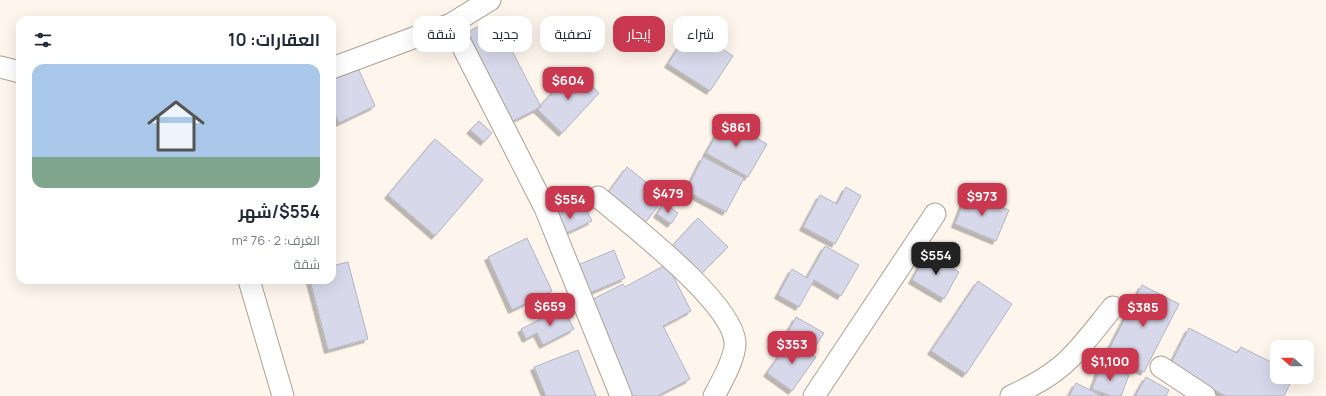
<!DOCTYPE html>
<html lang="ar">
<meta charset="utf-8">
<style>
:root{--surface:#fff;--page:#f2f2f3;--text:#1f2937;--muted:#747a83;--accent:#c9384e}
body{margin:0;font-family:Manrope,Cairo,sans-serif;background:var(--page);color:var(--text);direction:rtl;height:100vh;display:flex;flex-direction:column;font-size:15px;white-space:nowrap}
*{box-sizing:border-box;margin:0}
p{font-size:13px;color:var(--muted)}
.icon{flex:none;width:22px;height:22px;fill:none;stroke:currentColor;stroke-width:2;stroke-linecap:round;stroke-linejoin:round}
.map{position:relative;flex:1;overflow:hidden;direction:ltr}
.details{position:absolute;left:16px;top:16px;width:320px;height:268px;display:flex;flex-direction:column;background:var(--surface);border-radius:12px;box-shadow:0 4px 16px #0002;direction:rtl}
.details>*{flex:none}
.banner{position:absolute;left:348px;top:16px;width:380px;height:36px;direction:rtl;display:flex;gap:8px}
.needle{width:26px;rotate:291deg}
.buttons{position:absolute;left:1270px;top:340px;display:grid;gap:8px}
.buttons a{display:grid;place-items:center;width:44px;height:44px;border-radius:8px;background:var(--surface);box-shadow:0 4px 16px #0002;font-size:20px}
.price{position:absolute;translate:-50% -34px;padding:0 9px;border-radius:8px;background:var(--accent);color:#fff;font-size:13px;line-height:26px;filter:drop-shadow(0 1px 2px #0008)}
.price::after{content:'';position:absolute;left:50%;top:24px;width:12px;height:9px;margin-left:-6px;background:inherit;clip-path:polygon(0 0,100% 0,50% 100%)}
.price.current{background:#222;color:#fff}
ul{padding:0;list-style:none}
li{display:grid;align-content:center;gap:8px;height:212px;padding:0 16px}
li span{display:grid;place-items:center;height:124px;border-radius:12px;color:#555}
li>.icon{margin-inline-start:auto}
span .icon{width:72px;height:72px;fill:#fffc;stroke-width:1}
li b{font-size:17px}
h2{display:flex;justify-content:space-between;align-items:center;height:48px;padding:0 16px;font-size:17px}
.pill{padding:0 14px;border-radius:12px;background:var(--surface);box-shadow:0 4px 16px #0002;font-size:14px;line-height:36px}
.pill.current{background:var(--accent);color:#fff}
.map>svg:first-child{display:block}
</style>
<div class="map">
<svg width="1326" height="396" viewBox="0 0 1326 396">
<defs>
<filter id="shadow"><feDropShadow dx="-3.5" dy="3.5" stdDeviation="0" flood-color="#0004"/></filter>
</defs>
<rect width="100%" height="100%" fill="#fef6ed"/>
<path fill="#d7d8e9" stroke="#b3b4c4" filter="url(#shadow)" d="M 495,18 L 541,107 L 507,124 L 462,35 Z
M 691,28 L 733,56 L 710,91 L 668,64 Z
M 332,64 L 358,68 L 375,106 L 339,123 L 332,108 Z
M 574,69 L 599,93 L 562,133 L 537,109 Z
M 725,120 L 767,144 L 748,177 L 706,153 Z
M 479,121 L 492,133 L 484,142 L 470,130 Z
M 435,139 L 483,180 L 435,236 L 388,195 Z
M 703,157 L 744,178 L 726,212 L 686,191 Z
M 627,167 L 665,197 L 645,223 L 607,194 Z
M 846,187 L 861,196 L 835,244 L 803,227 L 820,195 L 837,204 Z
M 967,193 L 1009,210 L 996,241 L 955,224 Z
M 583,203 L 592,221 L 556,238 L 548,219 Z
M 664,203 L 678,213 L 671,224 L 657,214 Z
M 698,218 L 728,247 L 701,274 L 672,246 Z
M 527,238 L 552,291 L 512,310 L 488,257 Z
M 825,246 L 859,265 L 841,296 L 814,280 L 799,307 L 778,295 L 792,269 L 807,278 Z
M 614,250 L 625,278 L 578,298 L 566,270 Z
M 927,253 L 959,272 L 944,299 L 912,280 Z
M 348,262 L 368,339 L 328,350 L 310,280 L 332,280 L 332,266 Z
M 667,264 L 691,311 L 663,326 L 690,379 L 657,396 L 628,396 L 581,305 L 623,284 L 625,287 Z
M 978,281 L 1012,304 L 966,374 L 931,351 Z
M 1142,285 L 1179,304 L 1144,372 L 1107,353 Z
M 563,308 L 574,329 L 543,345 L 537,333 L 526,339 L 521,329 Z
M 796,317 L 824,333 L 815,347 L 788,332 Z
M 1189,328 L 1237,353 L 1241,347 L 1277,365 L 1277,377 L 1286,377 L 1292,380 L 1284,396 L 1226,396 L 1169,367 Z
M 791,339 L 816,357 L 792,391 L 767,373 Z
M 578,350 L 596,396 L 546,396 L 534,367 Z
M 1101,365 L 1129,375 L 1121,396 L 1111,396 L 1092,389 Z
M 1146,377 L 1169,390 L 1166,396 L 1135,396 Z
M 1076,383 L 1102,396 L 1069,396 Z"/>
<g fill="none" stroke-linecap="round" stroke-linejoin="round">
<g stroke="#aca093" stroke-width="23">
<path id="minor" d="M 451,24 L 545,208 L 621,396
M 0,67 L 20,72
M 332,68 L 451,24 L 490,0
M 598,197 C 630,224 732,302 735,342 C 736,357 721,383 714,396
M 249,280 L 283,396
M 1161,367 L 1205,396
M 814,396 L 935,214
M 1011,396 C 1033,386 1055,374 1071,357 C 1086,342 1099,324 1113,307"/>
</g>
<use href="#minor" stroke="#fff" stroke-width="21"/>
</g>
</svg>
<div class="buttons">
<a><svg class="needle" viewBox="-14 -14 28 28"><path d="M0-13l5 13h-10z" fill="#e53935"/><path d="M0 13l5-13h-10z" fill="#747a83"/></svg></a>
</div>
<b class="price" style="left:568px;top:101px">$604</b>
<b class="price" style="left:736px;top:148px">$861</b>
<b class="price" style="left:668px;top:214px">$479</b>
<b class="price" style="left:982px;top:217px">$973</b>
<b class="price" style="left:570px;top:220px">$554</b>
<b class="price current" style="left:936px;top:276px">$554</b>
<b class="price" style="left:550px;top:327px">$659</b>
<b class="price" style="left:1143px;top:328px">$385</b>
<b class="price" style="left:792px;top:365px">$353</b>
<b class="price" style="left:1110px;top:382px">$1,100</b>
<div class="banner">
<a class="pill">شراء</a>
<a class="pill current">إيجار</a>
<a class="pill">تصفية</a>
<a class="pill">جديد</a>
<a class="pill">شقة</a>
</div>
<section class="details">
<h2>العقارات: 10<svg class="icon" aria-label="filters" viewBox="0 0 24 24"><path d="M4 7h16M4 17h16"/><circle cx="9" cy="7" r="2"/><circle cx="15" cy="17" r="2"/></svg></h2>
<ul>
<li><span style="background:linear-gradient(#a9c7e8 75%,#7fa58c 0)"><svg class="icon" aria-label="home" viewBox="0 0 24 24"><path d="M3 11l9-7 9 7M6 9v11h12V9"/></svg></span><div><b>$554/شهر</b><p>الغرف: 2 · 76 m²</p><p>شقة</p></div></li>
</ul>
</section>
</div>
